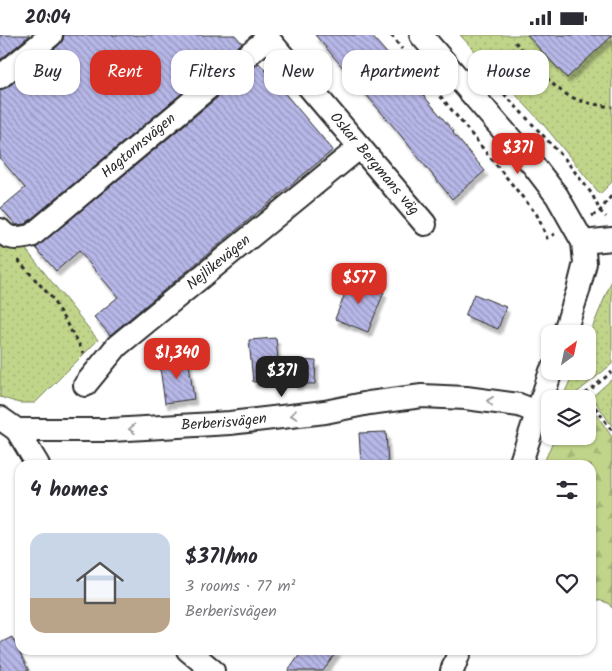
<!DOCTYPE html>
<meta charset="utf-8">
<style>
:root{--surface:#fff;--page:#f2f2f3;--text:#2b2b33;--muted:#7c7c81;--line:#e1e1e2;--accent:#d93025}
body{margin:0;font-family:Kalam,sans-serif;background:var(--page);color:var(--text);height:100vh;display:flex;flex-direction:column;font-size:19px;white-space:nowrap}
*{box-sizing:border-box;margin:0}
p{font-size:16px;color:var(--muted)}
.icon{flex:none;width:28px;height:28px;fill:none;stroke:currentColor;stroke-width:2;stroke-linecap:round;stroke-linejoin:round}
.map{position:relative;flex:1;overflow:hidden}
.sheet{position:absolute;left:15px;top:425px;width:581px;height:195px;display:flex;flex-direction:column;background:var(--surface);border-radius:15px;box-shadow:0 1px 4px #0004}
.sheet>*{flex:none}
.hud{position:absolute;left:15px;top:15px;width:582px;height:45px;display:flex;gap:10px}
.needle{width:32px;rotate:33deg}
.tools{position:absolute;left:541px;top:290px;display:grid;gap:10px}
.tools a{display:grid;place-items:center;width:55px;height:55px;border-radius:10px;background:var(--surface);box-shadow:0 1px 4px #0004;font-size:25px}
.price{position:absolute;translate:-50% -42px;padding:0 11px;border-radius:10px;background:var(--accent);color:#fff;font-size:16px;line-height:32px;filter:drop-shadow(0 1px 2px #0008)}
.price::after{content:'';position:absolute;left:50%;top:30px;width:15px;height:11px;margin-left:-8px;background:inherit;clip-path:polygon(0 0,100% 0,50% 100%)}
.price.on{background:#222;color:#fff}
ul{padding:0;list-style:none}
li{display:flex;align-items:center;gap:15px;height:125px;padding:0 15px}
li+li{border-top:1px solid var(--line)}
li span{display:grid;place-items:center;flex:none;width:140px;height:100px;border-radius:15px;color:#555}
li>.icon{margin-inline-start:auto}
span .icon{width:60px;height:60px;fill:#fffc;stroke-width:1}
li b{font-size:21px}
h2{display:flex;justify-content:space-between;align-items:center;height:60px;padding:0 15px;font-size:21px}
.pill{padding:0 18px;border-radius:15px;background:var(--surface);box-shadow:0 1px 4px #0004;font-size:18px;line-height:45px}
.pill.on{background:var(--accent);color:#fff}
.status{display:flex;justify-content:space-between;align-items:center;height:35px;padding:0 25px;background:var(--surface);direction:ltr}
.status svg{height:14px;fill:currentColor}
.map>svg:first-child{display:block}
</style>
<div class="status"><b>20:04</b><svg viewBox="0 0 49 12"><path d="M0 12V9h3v3zM5 12V6h3v6zM10 12V3h3v9zM15 12V0h3v12zM26 1h20v11H26zM47 4h2v5h-2z"/></svg></div>
<div class="map">
<svg width="612" height="636" viewBox="0 0 612 636">
<defs>
<pattern id="grass-dots" width="8" height="8" patternUnits="userSpaceOnUse" patternTransform="scale(1.25)"><rect width="8" height="8" fill="#c1d58a"/><path d="M2 2h.1M6 6h.1" fill="none" stroke="#a6b777" stroke-width="1.8" stroke-linecap="round"/></pattern>
<pattern id="forest-firs" width="22" height="20" patternUnits="userSpaceOnUse" patternTransform="scale(1.25)"><rect width="22" height="20" fill="#c1d58a"/><path d="M5 1l3.5 6h-7zM16 11l3.5 6h-7z" fill="#a6b777"/></pattern>
<pattern id="building-back-hatch" width="6" height="6" patternUnits="userSpaceOnUse" patternTransform="scale(1.25)"><rect width="6" height="6" fill="#b7b7e8"/><path d="M-1 5l2 2M0 0l6 6M5-1l2 2" fill="none" stroke="#9595bc"/></pattern>
<filter id="shadow"><feDropShadow dx="3" dy="5.5" stdDeviation="1" flood-color="#0004"/></filter>
</defs>
<rect width="100%" height="100%" fill="#fff"/>
<filter id="ink" filterUnits="userSpaceOnUse"><feTurbulence type="fractalNoise" baseFrequency=".02" numOctaves="2"/><feDisplacementMap in="SourceGraphic" scale="10" xChannelSelector="R" yChannelSelector="G"/><feConvolveMatrix kernelMatrix="1 2 1 2 8 2 1 2 1" color-interpolation-filters="sRGB"/></filter>
<g filter="url(#ink)">
<path fill="url(#grass-dots)" stroke="#76805a" d="M 460,0 L 612,0 L 612,147 L 600,159 L 543,89 Z
M 0,210 L 10,215 L 24,212 L 98,305 L 35,368 L 19,368 L 0,362 Z
M 612,245 L 612,329 L 569,364 L 562,364 L 574,336 L 588,336 L 588,303 Z
M 612,344 L 612,391 L 592,362 Z"/>
<path fill="url(#forest-firs)" stroke="#76805a" d="M 588,367 L 612,402 L 612,573 L 608,568 L 591,563 L 591,430 L 543,430 L 555,401 L 588,401 Z"/>
<path fill="url(#building-back-hatch)" stroke="#2b2b2b" filter="url(#shadow)" d="M 0,0 L 30,0 L 0,25 Z
M 64,0 L 235,0 L 242,8 L 25,189 L 16,190 L 1,173 L 25,153 L 0,123 L 0,55 L 8,52 L 59,10 L 63,5 Z
M 315,0 L 371,0 L 424,61 L 454,97 L 453,98 L 485,136 L 452,164 L 393,91 Z
M 527,0 L 612,0 L 612,1 L 567,43 Z
M 259,28 L 333,115 L 110,300 L 94,282 L 118,262 L 79,216 L 56,236 L 36,213 Z
M 351,243 L 384,257 L 368,297 L 335,284 Z
M 474,259 L 506,272 L 498,294 L 465,281 Z
M 276,303 L 278,324 L 316,326 L 315,349 L 294,349 L 294,342 L 253,347 L 249,305 Z
M 188,322 L 194,364 L 165,368 L 159,326 Z
M 386,397 L 388,430 L 361,430 L 359,398 Z
M 12,602 L 29,636 L 0,636 L 0,608 Z
M 303,615 L 338,615 L 323,636 L 288,636 Z"/>
<g fill="none" stroke-linecap="round" stroke-linejoin="round">
<g stroke="#2b2b2b" stroke-width="26">
<g id="minor">
<path id="s1" d="M 265,0 L 425,189"/>
<path d="M 421,0 L 534,131 L 557,161 L 583,207 L 585,228 L 578,256 L 564,299"/>
<path d="M 0,42 L 51,0"/>
<path id="s2" d="M 0,195 C 9,206 19,203 31,201 L 268,3"/>
<path d="M 583,207 L 612,204"/>
<path id="s3" d="M 85,350 L 117,311 L 360,112"/>
<path id="s4" d="M 0,383 L 17,395 L 111,395 L 230,388 L 325,377 L 369,368 L 422,361 L 466,363 L 519,370 L 537,377"/>
<path d="M 17,395 L 38,430"/>
<path d="M 520,430 L 551,336"/>
<path d="M 188,615 L 213,636"/>
<path d="M 452,636 L 460,615"/>
</g>
</g>
<path stroke="#2b2b2b" stroke-width="3" stroke-dasharray="4 4" stroke-linecap="butt" d="M 391,0 L 402,14
M 515,7 C 530,23 546,46 564,58 C 578,67 596,70 612,72
M 420,36 L 537,180 L 547,203 L 555,199
M 493,47 L 565,124 L 592,159 L 600,176 L 606,182
M 592,181 L 600,176 L 612,160
M 18,225 L 51,262 L 84,318
M 586,359 L 612,396
M 579,364 L 612,337"/>
<use href="#minor" stroke="#fff" stroke-width="22"/>
</g>
<defs><path id="oneway-chevron" d="M-2-3.5L2.5 0L-2 3.5" fill="none" stroke-width="1.6" stroke-linecap="round" stroke-linejoin="round" transform="scale(1.25)"/></defs>
<g stroke="#a0a0a0">
<use href="#oneway-chevron" transform="translate(490 366) rotate(-173)"/>
<use href="#oneway-chevron" transform="translate(294 380) rotate(173)"/>
<use href="#oneway-chevron" transform="translate(132 394) rotate(177)"/>
</g>
</g>
<g text-anchor="middle" dominant-baseline="central" stroke-width="4" stroke-linejoin="round" paint-order="stroke">
<g font-size="15" fill="#2b2b2b" stroke="#fff">
<text stroke="none"><textPath href="#s2" startOffset="174">Hagtornsvägen</textPath></text>
<text stroke="none"><textPath href="#s1" startOffset="169">Oskar Bergmans väg</textPath></text>
<text stroke="none"><textPath href="#s3" startOffset="182">Nejlikevägen</textPath></text>
<text stroke="none"><textPath href="#s4" startOffset="228">Berberisvägen</textPath></text>
</g>
</g>
</svg>
<div class="tools">
<a><svg class="needle" viewBox="-14 -14 28 28"><path d="M0-13l5 13h-10z" fill="#e53935"/><path d="M0 13l5-13h-10z" fill="#7c7c81"/></svg></a>
<a><svg class="icon" aria-label="layers" viewBox="0 0 24 24"><path d="M12 4l9 5-9 5-9-5zM3 14l9 5 9-5"/></svg></a>
</div>
<b class="price" style="left:518px;top:140px">$371</b>
<b class="price" style="left:359px;top:270px">$577</b>
<b class="price" style="left:177px;top:345px">$1,340</b>
<b class="price on" style="left:282px;top:363px">$371</b>
<div class="hud">
<a class="pill">Buy</a>
<a class="pill on">Rent</a>
<a class="pill">Filters</a>
<a class="pill">New</a>
<a class="pill">Apartment</a>
<a class="pill">House</a>
</div>
<section class="sheet">
<h2>4 homes<svg class="icon" aria-label="filters" viewBox="0 0 24 24"><path d="M4 7h16M4 17h16"/><circle cx="9" cy="7" r="2"/><circle cx="15" cy="17" r="2"/></svg></h2>
<ul>
<li><span style="background:linear-gradient(#c9d6e8 65%,#b9a48a 0)"><svg class="icon" aria-label="home" viewBox="0 0 24 24"><path d="M3 11l9-7 9 7M6 9v11h12V9"/></svg></span><div><b>$371/mo</b><p>3 rooms · 77 m²</p><p>Berberisvägen</p></div><svg class="icon" aria-label="heart" viewBox="0 0 24 24"><path d="M12 20l-8-8c-3-5 5-10 8-4 3-6 11-1 8 4z"/></svg></li>
</ul>
</section>
</div>
